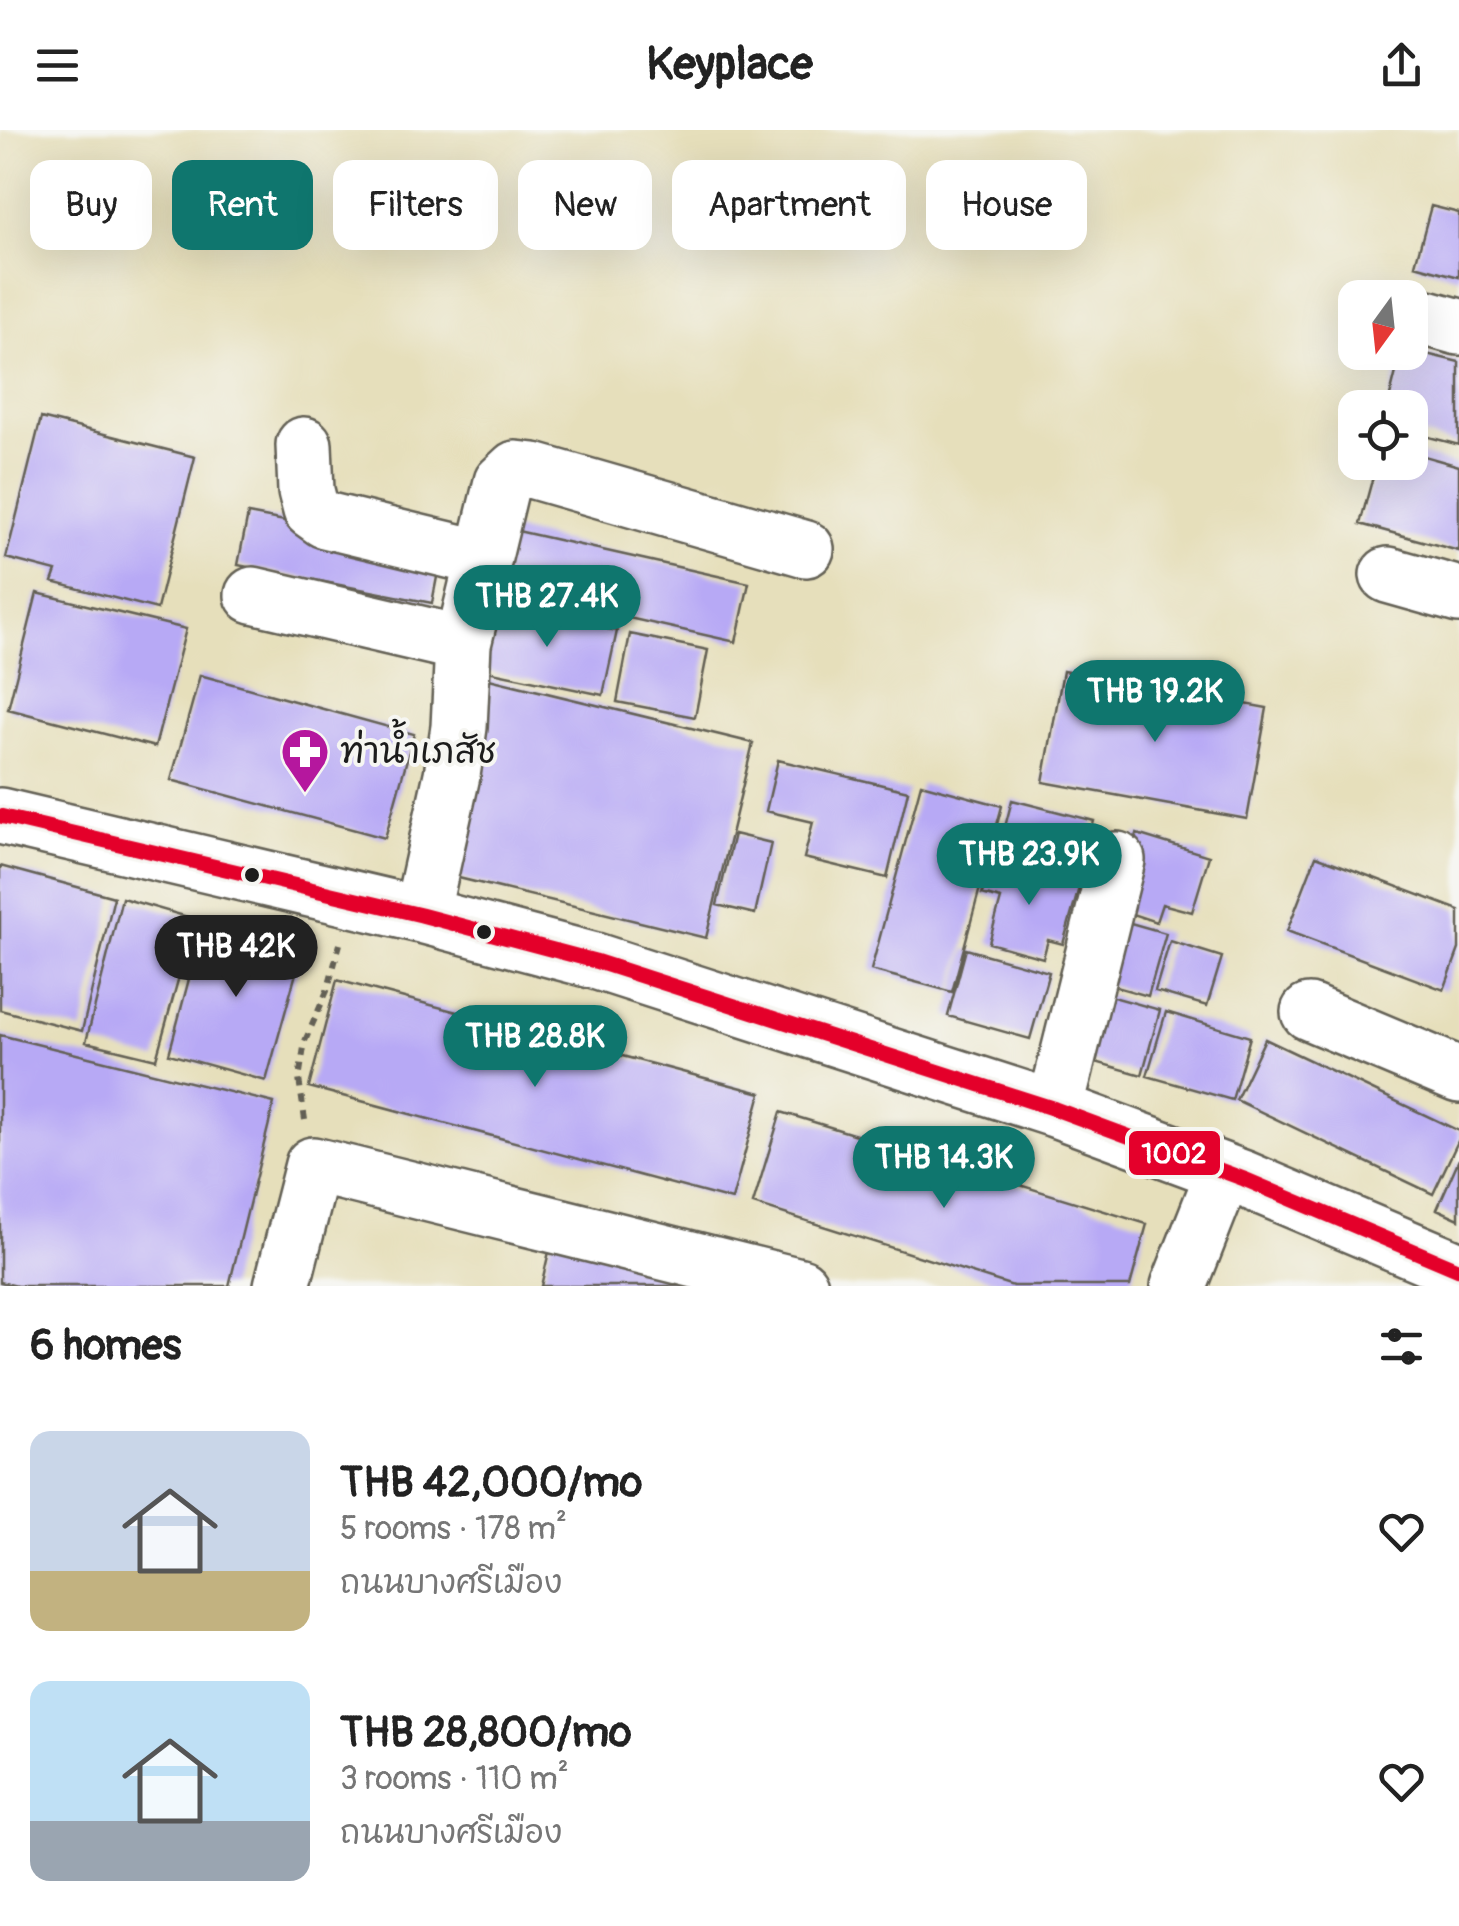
<!DOCTYPE html>
<meta charset="utf-8">
<style>
:root{--surface:#fff;--page:#f6f6f6;--text:#222;--muted:#767676;--accent:#0f766e}
body{margin:0;font-family:Pangolin,"Playpen Sans Thai",sans-serif;background:var(--page);color:var(--text);height:100vh;display:flex;flex-direction:column;font-size:38px;white-space:nowrap}
*{box-sizing:border-box;margin:0}
p{font-size:32px;color:var(--muted)}
.icon{flex:none;width:55px;height:55px;fill:none;stroke:currentColor;stroke-width:2;stroke-linecap:round;stroke-linejoin:round}
.map{position:relative;height:1156px;overflow:hidden}
.side{display:flex;flex-direction:column;background:var(--surface);flex:1}
.side>*{flex:none}
.top-card{position:absolute;left:30px;top:30px;width:1400px;height:90px;display:flex;gap:20px}
.needle{width:65px;rotate:195deg}
.fabs{position:absolute;left:1338px;top:150px;display:grid;gap:20px}
.fabs a{display:grid;place-items:center;width:90px;height:90px;border-radius:20px;background:var(--surface);box-shadow:0 10px 40px #0002;font-size:50px}
.price{position:absolute;translate:-50% -85px;padding:0 22px;border-radius:35px;background:var(--accent);color:#fff;font-size:32px;line-height:65px;filter:drop-shadow(0 2px 5px #0008)}
.price::after{content:'';position:absolute;left:50%;top:60px;width:30px;height:22px;margin-left:-15px;background:inherit;clip-path:polygon(0 0,100% 0,50% 100%)}
.price.active{background:#222;color:#fff}
ul{padding:0;list-style:none}
li{display:flex;align-items:center;gap:30px;height:250px;padding:0 30px}
li span{display:grid;place-items:center;flex:none;width:280px;height:200px;border-radius:20px;color:#555}
li>.icon{margin-inline-start:auto}
span .icon{width:120px;height:120px;fill:#fffc;stroke-width:1}
li b{font-size:42px}
h2{display:flex;justify-content:space-between;align-items:center;height:120px;padding:0 30px;font-size:42px}
.pill{padding:0 35px;border-radius:20px;background:var(--surface);box-shadow:0 10px 40px #0002;font-size:35px;line-height:90px}
.pill.active{background:var(--accent);color:#fff}
header{display:flex;justify-content:space-between;align-items:center;height:130px;padding:0 30px;background:var(--surface);font-size:45px;font-weight:800}
.map>svg:first-child{display:block}
</style>
<header><svg class="icon" aria-label="menu" viewBox="0 0 24 24"><path d="M4 6h16M4 12h16M4 18h16"/></svg>Keyplace<svg class="icon" aria-label="share" viewBox="0 0 24 24"><path d="M12 15V3M7 8l5-5 5 5M5 13v7h14v-7"/></svg></header>
<div class="map">
<svg width="1459" height="1156" viewBox="0 0 1459 1156">
<rect width="100%" height="100%" fill="#f6f6f2"/>
<filter id="ink" filterUnits="userSpaceOnUse"><feTurbulence type="fractalNoise" baseFrequency=".01" numOctaves="2"/><feDisplacementMap in="SourceGraphic" scale="20" xChannelSelector="R" yChannelSelector="G"/><feConvolveMatrix kernelMatrix="1 2 1 2 8 2 1 2 1" color-interpolation-filters="sRGB"/></filter>
<filter id="wash" filterUnits="userSpaceOnUse"><feTurbulence type="fractalNoise" baseFrequency=".0048" numOctaves="4" result="noise"/><feDisplacementMap in="SourceGraphic" scale="40" xChannelSelector="R" yChannelSelector="G"/><feGaussianBlur stdDeviation="2.25" result="paint"/><feColorMatrix in="noise" values="0 0 0 0 0 0 0 0 0 0 0 0 0 0 0 0 0 1.4 0 .05"/><feComposite in="paint" operator="in"/></filter>
<g filter="url(#wash)">
<rect width="100%" height="100%" fill="#e6dfbb"/>
<g id="blocks">
<path fill="#b7a9f5" d="M 1431,76 L 1459,83 L 1459,147 L 1415,135 Z
M 1410,220 L 1459,232 L 1459,315 L 1410,302 L 1410,278 L 1387,278 L 1401,222 L 1410,222 Z
M 41,288 L 195,327 L 157,479 L 52,452 L 56,441 L 6,428 Z
M 1410,322 L 1459,336 L 1459,421 L 1360,394 L 1377,332 L 1410,332 Z
M 248,384 L 442,421 L 432,473 L 238,435 Z
M 500,397 L 749,453 L 736,512 L 486,456 Z
M 37,463 L 186,499 L 155,617 L 8,579 Z
M 492,474 L 617,501 L 603,565 L 478,539 Z
M 630,504 L 708,520 L 695,587 L 617,572 Z
M 1063,541 L 1267,578 L 1247,689 L 1043,652 Z
M 200,545 L 414,604 L 385,708 L 171,650 Z
M 485,548 L 753,613 L 706,808 L 438,743 Z
M 778,630 L 908,661 L 887,748 L 804,728 L 813,692 L 766,681 Z
M 921,654 L 1002,676 L 952,862 L 871,840 Z
M 1012,670 L 1094,691 L 1080,744 L 998,724 Z
M 734,704 L 771,713 L 755,784 L 717,775 Z
M 1137,704 L 1209,726 L 1192,782 L 1162,774 L 1156,792 L 1114,778 Z
M 1316,726 L 1459,780 L 1459,819 L 1444,860 L 1287,801 Z
M 992,729 L 1080,754 L 1063,814 L 1048,810 L 1043,828 L 989,813 L 1001,769 L 982,764 Z
M 0,736 L 114,767 L 82,901 L 0,880 Z
M 122,768 L 195,789 L 156,929 L 86,912 Z
M 1113,788 L 1166,803 L 1148,866 L 1095,851 Z
M 205,789 L 303,818 L 266,951 L 169,924 Z
M 1170,811 L 1222,827 L 1207,876 L 1155,861 Z
M 966,819 L 1049,842 L 1030,909 L 948,886 Z
M 337,850 L 761,963 L 732,1070 L 309,957 Z
M 1092,861 L 1160,880 L 1142,945 L 1074,926 Z
M 1166,882 L 1250,907 L 1232,970 L 1147,946 Z
M 0,905 L 274,973 L 229,1156 L 17,1156 L 0,1152 Z
M 1265,909 L 1459,1001 L 1459,1009 L 1433,1064 L 1236,970 Z
M 781,982 L 1147,1094 L 1130,1156 L 1013,1156 L 753,1074 Z
M 1459,1029 L 1459,1089 L 1437,1079 Z
M 555,1096 L 774,1156 L 541,1156 Z"/>
</g>
</g>
<g filter="url(#ink)">
<use href="#blocks" fill-opacity="0" stroke="#636054" stroke-width="2.5"/>
<g fill="none" stroke-linecap="round" stroke-linejoin="round">
<g stroke="#636054" stroke-width="60">
<path id="minor" d="M 1427,188 L 1459,197
M 304,315 L 306,361 L 311,380 L 325,390 L 482,428
M 1388,445 L 1459,465
M 253,465 L 463,514
M 0,686 L 421,785 L 595,831 L 1055,979 L 1244,1049 L 1459,1140
M 421,785 L 452,645 L 459,597 L 463,514 L 502,352 L 516,339 L 534,341 L 806,419
M 1309,882 L 1459,945
M 1055,979 L 1117,730
M 282,1156 L 313,1035 L 800,1156
M 1179,1156 L 1224,1042"/>
</g>
<path stroke="#636054" stroke-width="6" stroke-dasharray="8 8" stroke-linecap="butt" d="M 305,990 L 299,949 L 305,911 L 327,861 L 340,814"/>
<use href="#minor" stroke="#fff" stroke-width="55"/>
<g stroke="#f6f6f2" stroke-width="22">
<path id="bus-1" d="M 0,686 L 421,785 L 595,831 L 1055,979 L 1244,1049 L 1459,1140"/>
</g>
<use href="#bus-1" stroke="#e4002b" stroke-width="15"/>
</g>
</g>
<defs>
<g id="pharmacy-pin" transform="scale(2.5)"><path d="M0 17L-7.5 6A9.5 9.5 0 1 1 7.5 6Z" fill="#b5179e" stroke="#f6f6f2"/><path d="M-2-6h4v4h4v4h-4v4h-4v-4h-4v-4h4Z" fill="#fff"/></g>
</defs>
<g fill-rule="evenodd">
<use href="#pharmacy-pin" x="305" y="622"/>
</g>
<g fill="#1c1c1c" stroke="#f6f6f2" stroke-width="4">
<circle cx="252" cy="745" r="9"/>
<circle cx="484" cy="802" r="9"/>
</g>
<g text-anchor="middle" dominant-baseline="central" stroke-width="8" stroke-linejoin="round" paint-order="stroke">
<g font-size="35" fill="#1c1c1c" stroke="#f6f6f2" text-anchor="start">
<text x="340" y="622">ท่าน้ำเภสัช</text>
</g>
</g>
<rect stroke="#f6f6f2" stroke-width="4" x="1127" y="999" width="95" height="48" rx="10" fill="#e4002b"/>
<g font-size="28" text-anchor="middle" font-weight="bold" fill="#fff">
<text x="1174" y="1033">1002</text>
</g>
</svg>
<div class="fabs">
<a><svg class="needle" viewBox="-14 -14 28 28"><path d="M0-13l5 13h-10z" fill="#e53935"/><path d="M0 13l5-13h-10z" fill="#767676"/></svg></a>
<a><svg class="icon" aria-label="locate" viewBox="0 0 24 24"><circle cx="12" cy="12" r="6"/><path d="M12 2v4M12 18v4M2 12h4M18 12h4"/></svg></a>
</div>
<b class="price" style="left:547px;top:520px">THB 27.4K</b>
<b class="price" style="left:1155px;top:615px">THB 19.2K</b>
<b class="price" style="left:1029px;top:778px">THB 23.9K</b>
<b class="price active" style="left:236px;top:870px">THB 42K</b>
<b class="price" style="left:535px;top:960px">THB 28.8K</b>
<b class="price" style="left:944px;top:1081px">THB 14.3K</b>
<div class="top-card">
<a class="pill">Buy</a>
<a class="pill active">Rent</a>
<a class="pill">Filters</a>
<a class="pill">New</a>
<a class="pill">Apartment</a>
<a class="pill">House</a>
</div>
</div>
<section class="side">
<h2>6 homes<svg class="icon" aria-label="filters" viewBox="0 0 24 24"><path d="M4 7h16M4 17h16"/><circle cx="9" cy="7" r="2"/><circle cx="15" cy="17" r="2"/></svg></h2>
<ul>
<li><span style="background:linear-gradient(#c9d6e8 70%,#c2b280 0)"><svg class="icon" aria-label="home" viewBox="0 0 24 24"><path d="M3 11l9-7 9 7M6 9v11h12V9"/></svg></span><div><b>THB 42,000/mo</b><p>5 rooms · 178 m²</p><p>ถนนบางศรีเมือง</p></div><svg class="icon" aria-label="heart" viewBox="0 0 24 24"><path d="M12 20l-8-8c-3-5 5-10 8-4 3-6 11-1 8 4z"/></svg></li>
<li><span style="background:linear-gradient(#bfe0f5 70%,#9aa5b1 0)"><svg class="icon" aria-label="home" viewBox="0 0 24 24"><path d="M3 11l9-7 9 7M6 9v11h12V9"/></svg></span><div><b>THB 28,800/mo</b><p>3 rooms · 110 m²</p><p>ถนนบางศรีเมือง</p></div><svg class="icon" aria-label="heart" viewBox="0 0 24 24"><path d="M12 20l-8-8c-3-5 5-10 8-4 3-6 11-1 8 4z"/></svg></li>
</ul>
</section>
